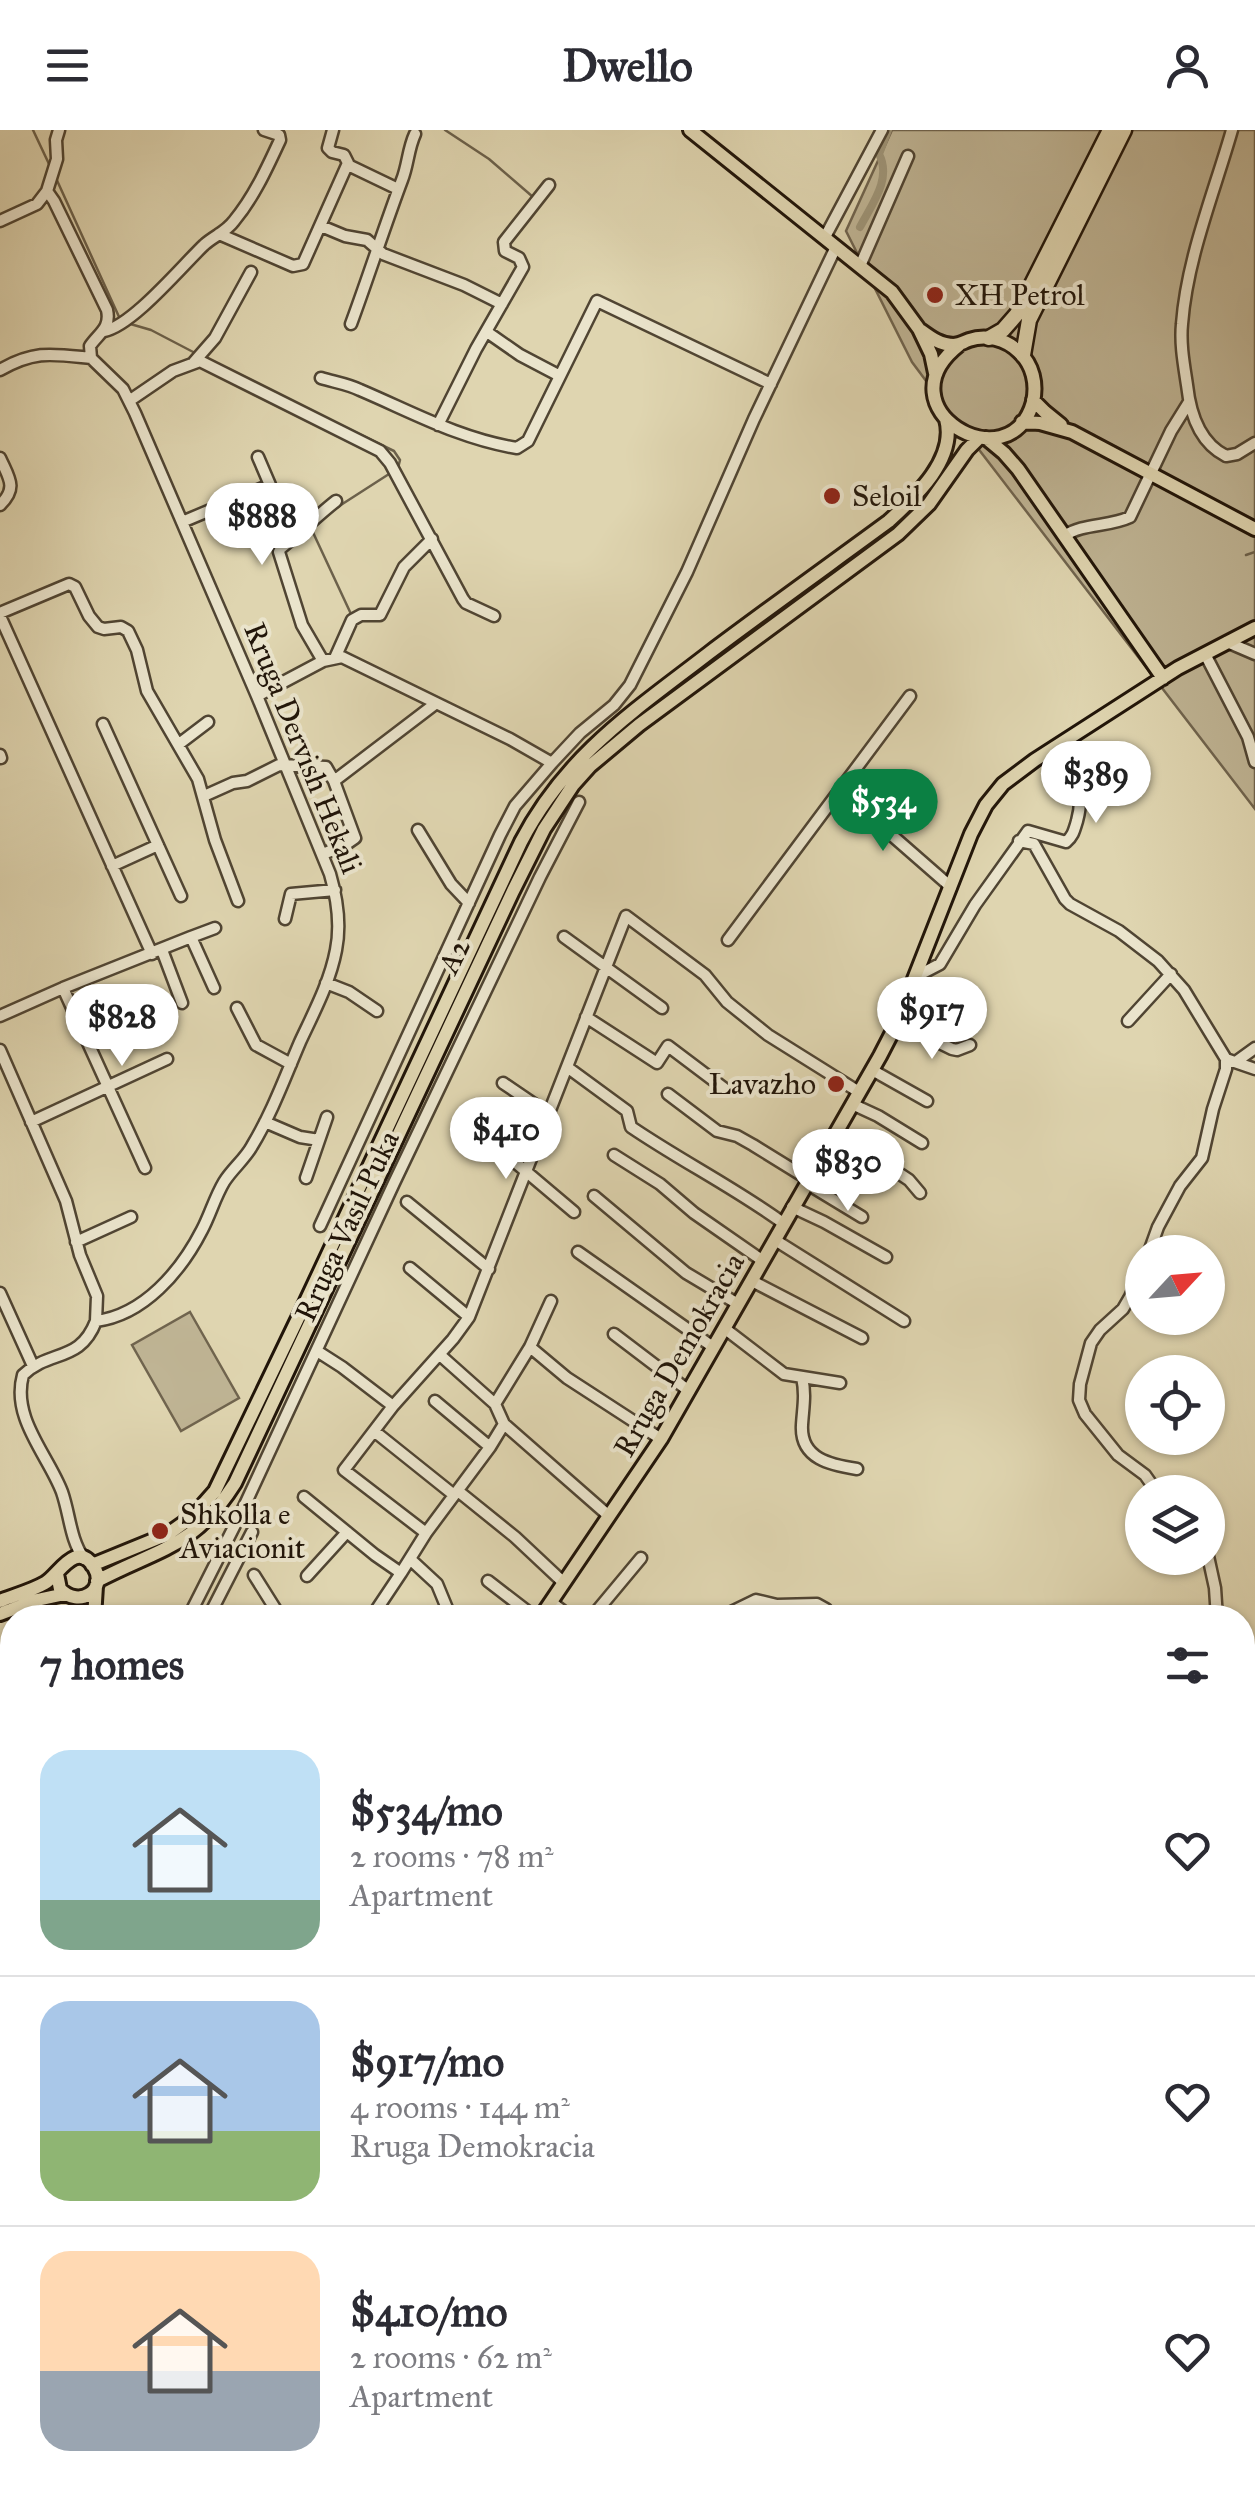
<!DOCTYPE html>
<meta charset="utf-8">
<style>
:root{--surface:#fff;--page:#f7f7f7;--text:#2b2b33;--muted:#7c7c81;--line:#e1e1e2;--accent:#0b8043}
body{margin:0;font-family:"IM FELL Great Primer",serif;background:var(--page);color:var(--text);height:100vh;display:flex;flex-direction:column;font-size:38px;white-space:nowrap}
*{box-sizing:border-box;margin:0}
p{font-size:32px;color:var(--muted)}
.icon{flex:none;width:55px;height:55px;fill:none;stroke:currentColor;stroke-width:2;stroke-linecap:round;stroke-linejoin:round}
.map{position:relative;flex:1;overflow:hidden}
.sheet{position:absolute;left:0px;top:1475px;width:1255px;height:892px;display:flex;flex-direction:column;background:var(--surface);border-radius:40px 40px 0 0;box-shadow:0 2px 8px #0004}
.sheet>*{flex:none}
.needle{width:65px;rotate:64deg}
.fabs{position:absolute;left:1125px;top:1105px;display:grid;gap:20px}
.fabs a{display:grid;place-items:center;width:100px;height:100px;border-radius:50%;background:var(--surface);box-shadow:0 2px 8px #0004;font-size:50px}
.price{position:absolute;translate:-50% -85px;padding:0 22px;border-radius:35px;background:#fff;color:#222;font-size:32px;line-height:65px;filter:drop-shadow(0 2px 5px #0008)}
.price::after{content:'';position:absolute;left:50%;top:60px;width:30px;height:22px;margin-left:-15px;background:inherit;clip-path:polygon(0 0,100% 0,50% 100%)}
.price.selected{background:var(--accent);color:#fff}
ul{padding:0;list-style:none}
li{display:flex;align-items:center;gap:30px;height:250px;padding:0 40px}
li+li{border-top:2px solid var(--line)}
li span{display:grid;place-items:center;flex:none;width:280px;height:200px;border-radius:30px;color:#555}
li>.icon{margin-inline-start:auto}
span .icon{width:120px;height:120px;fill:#fffc;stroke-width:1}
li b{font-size:42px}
h2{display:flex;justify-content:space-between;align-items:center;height:120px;padding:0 40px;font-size:42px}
header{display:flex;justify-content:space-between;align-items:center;height:130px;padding:0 40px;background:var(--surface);font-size:45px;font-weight:700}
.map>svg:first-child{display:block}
</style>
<header><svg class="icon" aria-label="menu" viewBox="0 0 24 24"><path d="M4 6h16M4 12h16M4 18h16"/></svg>Dwello<svg class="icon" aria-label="person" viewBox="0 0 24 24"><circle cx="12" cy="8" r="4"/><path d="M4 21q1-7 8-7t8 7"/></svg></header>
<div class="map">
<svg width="1255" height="2366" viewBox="0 0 1255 2366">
<rect width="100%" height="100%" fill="#dfd5b0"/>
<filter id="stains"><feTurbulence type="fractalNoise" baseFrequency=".002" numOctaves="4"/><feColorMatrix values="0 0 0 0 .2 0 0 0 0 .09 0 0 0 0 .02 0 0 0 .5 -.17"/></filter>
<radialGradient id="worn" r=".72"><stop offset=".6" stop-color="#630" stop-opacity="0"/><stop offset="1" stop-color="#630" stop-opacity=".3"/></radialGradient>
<path fill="#bfb494" stroke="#70644e" stroke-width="2.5" d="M 892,0 L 1255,0 L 1255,679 L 960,295 L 949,286 L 941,271 L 912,232 L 846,101 Z
M 190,1182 L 239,1268 L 181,1301 L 132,1215 Z"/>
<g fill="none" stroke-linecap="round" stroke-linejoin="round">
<path stroke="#6c614b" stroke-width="2.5" d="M 33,0 L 49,34
M 445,0 L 489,29 L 533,67
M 55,46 L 120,189
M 127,193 L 151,200 L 197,224
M 204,227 L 219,235
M 334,292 L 394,321 L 400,330 L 398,338
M 333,380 L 389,344
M 310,396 L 351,484
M 1246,425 L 1255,422"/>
<path stroke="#9e9477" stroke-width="8" d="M 860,97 C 872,74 892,49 879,24 L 888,0"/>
<g stroke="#504533" stroke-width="15">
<path id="minor" d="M 1232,0 C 1214,63 1187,128 1182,194 C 1180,214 1184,235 1187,255 C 1190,283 1200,313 1226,326 L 1237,324 L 1255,313
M 348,35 L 398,59
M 47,61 L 54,71 L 107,180 C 111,198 99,203 90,216 L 91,228
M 0,91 L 37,74 L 47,61 L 57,29 L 56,10 L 59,0
M 321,96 L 345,106 L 367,110 L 383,124 L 464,155 L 502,174
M 219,104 L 293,136 L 303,134 L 348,33 L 344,25 L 332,22 L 328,18 L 333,0
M 825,107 L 882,0
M 860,136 L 908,26
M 351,194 C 369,145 384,98 402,50 C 408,35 408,19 415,4
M 104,201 C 132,196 181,137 204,115 C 214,106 226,102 234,91 C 254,67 267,38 280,10 L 279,5 L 264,0
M 487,202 L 520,225 L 560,246
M 194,232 L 215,208 L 251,142
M 0,240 C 35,220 52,224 91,228
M 321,248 C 334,252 348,254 360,260 C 412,282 460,309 517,318 L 528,311 L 597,171 L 771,254
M 129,271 L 173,241 L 200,231 L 380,321 L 390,333 L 463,469 L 466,473 L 494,486
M 438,295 L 476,219 L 523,137 L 519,128 L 505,121 L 504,112 L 549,55
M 0,328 C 9,348 18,358 0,375
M 182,392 L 270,355 L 258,327
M 1064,406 C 1083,393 1109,397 1130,387 L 1171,301 L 1189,272
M 0,483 L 69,454 L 75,457 L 89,486 L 98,497 L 104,499 L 121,497 L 128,501 L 137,520 L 147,561 L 198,649 L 215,710 L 238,771
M 0,486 L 152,824
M 1227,512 L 1255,524
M 1205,524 L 1248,607 L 1255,632
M 335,528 L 352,490 L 361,485 L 380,485 L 404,437 L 432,409
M 323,531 L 302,495 L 279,422 L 281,418 C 300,403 317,386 336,371
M 257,566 L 323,531 L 342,527 L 510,609 L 552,633 L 515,676 L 500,705 L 320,1096
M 103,594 L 181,766
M 179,614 L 208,592
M 0,625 L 1,628
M 552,633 L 580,603 L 614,575 L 630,555 L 687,442 L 754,289 L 836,117
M 334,651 L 435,574
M 840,660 L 951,757
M 204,666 L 233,653 L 247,651 L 279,635 L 326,637 L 334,651 L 355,708 L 345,715 L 323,724
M 418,700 L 451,754 L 469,773
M 1019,711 L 1034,714 L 1065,769 L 1070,774 L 1119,801 L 1158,831 L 1184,860 L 1226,929 L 1255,939
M 112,736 L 158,715
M 285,789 L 291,764 L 335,760
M 564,807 L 662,878
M 728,810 L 910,566
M 162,820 L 182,873
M 915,847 L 940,834 L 975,775 L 1028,701 L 1066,712 C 1073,706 1074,701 1077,691 C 1086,657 1074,645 1058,615
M 326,853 L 349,862 L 377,881
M 63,858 L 145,1038
M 214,858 L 191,807 L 215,798
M 237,878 L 256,915 L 291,934
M 0,886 L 63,858 L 191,807
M 586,887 L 657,933 L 668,916 L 725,959
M 1128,891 L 1171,844
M 897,892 L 952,919 L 957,920 L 970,915
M 84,906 L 137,881
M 0,920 L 66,1071 L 80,1125 L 97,1166 L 96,1191
M 1237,931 L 1255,918
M 567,937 L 627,981 L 631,997 C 681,1031 735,1058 783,1093
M 872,940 L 927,971
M 503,953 L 550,985
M 668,964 L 717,1001 L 737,1006 L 753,1015 L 808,1049
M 852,974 L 878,986 L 922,1013
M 465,990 L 574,1082
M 31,992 L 167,929
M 265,992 L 300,1007 L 319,1010
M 833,1007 L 900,1044 L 909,1050 L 920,1063
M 614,1025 L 660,1054 L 694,1083 L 763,1131
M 306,1048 L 327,987
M 806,1053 L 862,1087
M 594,1066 L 686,1143 L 738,1174
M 407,1072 L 489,1139
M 792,1077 L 824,1092 L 886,1127
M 775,1110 L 904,1191
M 76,1112 L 131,1087
M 578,1122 L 713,1217
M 1149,1122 L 1158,1097 L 1180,1056 L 1202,1028 L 1213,979 L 1226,939 L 1226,929
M 410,1138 L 469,1187
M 1142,1140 L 1130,1167 L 1123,1179 L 1100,1200 L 1091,1213 L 1080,1254 L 1079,1270 L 1085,1284 L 1118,1325 L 1145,1345 L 1157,1362
M 752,1151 L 862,1208
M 0,1163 L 33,1236
M 724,1198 L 784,1244 L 840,1253
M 614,1204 L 689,1261
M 530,1217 L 567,1248 L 661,1309
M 317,1221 L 342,1237 L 393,1276
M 802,1247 C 806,1265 803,1278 802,1295 C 800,1329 831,1335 857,1339
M 435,1271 L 490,1317
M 495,1274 L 530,1217 L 551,1171
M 504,1294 L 609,1386
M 374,1301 L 454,1365
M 458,1361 L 515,1407 L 564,1453
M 304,1367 L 375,1425 L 401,1443 L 426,1403 L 490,1317 L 504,1294 L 495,1274 L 440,1225
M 426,1403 L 344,1340 L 393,1276 L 453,1209 L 469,1187 L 626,786 L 705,845 L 727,872 L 768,905 L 859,962
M 1208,1426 L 1215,1458 L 1217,1488
M 84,1429 C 70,1409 70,1385 62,1362 C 48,1325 11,1288 23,1245 C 50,1219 80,1233 96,1191 C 144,1185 181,1141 202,1100 C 210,1085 215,1067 224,1052 C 232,1039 245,1029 252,1016 C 272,983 285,947 300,912 C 314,882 330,852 336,820 C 341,795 337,768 330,744 L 257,566 L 135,283 L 123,259 L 91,228
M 410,1429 L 437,1454 L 451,1488
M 254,1445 L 281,1488
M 307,1446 L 347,1402
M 488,1451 L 536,1488
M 551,1472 L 572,1488
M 188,1488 L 242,1381 L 394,1053 L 540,747 L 579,672
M 208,1488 L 252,1402
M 371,1488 L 401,1443
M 591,1488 L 641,1428
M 719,1488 L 756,1470 L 777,1475 L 817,1474 L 826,1479 L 831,1488
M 0,1567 L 12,1562
M 1242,1732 L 1255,1751
M 0,1742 L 12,1763
M 1242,1810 L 1255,1807
M 0,1924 L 12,1927
M 0,2143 L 12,2132
M 0,2212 L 12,2208
M 0,2310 L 12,2320
M 62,2355 L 74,2366
M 108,2355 L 112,2366
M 432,2355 L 458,2361 L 506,2366
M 1151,2355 L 1156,2366
M 354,2366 L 356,2355
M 761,2366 L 762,2355
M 895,2366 L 902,2355
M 1025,2366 L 1050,2355
M 1231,2366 L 1255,2357"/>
</g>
<g stroke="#211509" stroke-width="18">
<path id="major" d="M 690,0 L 892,162 L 919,199 L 931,224 L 935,243
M 919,199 C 930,207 940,215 954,215 C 962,214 961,213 969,210 C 986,204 1006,209 1019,222 C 1033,235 1037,254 1033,272 C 1010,355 879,278 959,215
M 1033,270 L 1045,282 L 1061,295
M 1022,292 L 1040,293 L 1072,302 L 1255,399
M 986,308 L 1004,323 L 1018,339 L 1163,548
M 92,1435 L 168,1404 L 192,1387 L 215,1361 L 301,1182 L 521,712 C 566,625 634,581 709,523 C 769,478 829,435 889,391 C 915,367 957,329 946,289
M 97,1451 C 160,1418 194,1418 235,1353 L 513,761 L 544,699 L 573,655 L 590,636 L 639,595 L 898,404 L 929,374 L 967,320 L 979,308
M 0,1471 C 15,1465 31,1461 45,1453 C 58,1446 76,1409 94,1437 C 108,1460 79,1479 60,1459 L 57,1444
M 0,1484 L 37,1470 L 65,1464
M 94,1488 L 96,1456
M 540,1488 L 661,1309 L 880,926 L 896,895 L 971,704 L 986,675 L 1003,654 L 1035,630 L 1178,538 L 1255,498
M 0,1823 L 12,1816
M 0,2040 L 12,2029
M 0,2249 L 12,2257
M 179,2355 L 198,2366"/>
</g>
<g stroke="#211509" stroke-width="19">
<path id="highway" d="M 989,208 L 1003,200 L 1017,184 L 1110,0
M 1023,225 L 1029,190 L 1124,0"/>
</g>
<use href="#minor" stroke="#eae4cc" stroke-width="10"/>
<use href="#major" stroke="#dfd5b0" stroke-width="12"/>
<use href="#highway" stroke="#dfd5b0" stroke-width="14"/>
</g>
<g fill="#8f2418" stroke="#eae4cc" stroke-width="4">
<circle cx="935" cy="165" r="10"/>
<circle cx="832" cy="366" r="10"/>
<circle cx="836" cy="954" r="10"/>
<circle cx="160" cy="1401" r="10"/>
</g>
<g text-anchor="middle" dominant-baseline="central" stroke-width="8" stroke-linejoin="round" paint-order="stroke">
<g font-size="30" fill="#211509" stroke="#eae4cc" text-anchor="start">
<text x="955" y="165">XH Petrol</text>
<text x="852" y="366">Seloil</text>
<text x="816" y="954" text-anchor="end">Lavazho</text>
<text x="180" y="1384">Shkolla e<tspan x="180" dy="34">Aviacionit</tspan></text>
</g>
<g font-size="30" fill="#211509" stroke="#eae4cc">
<text transform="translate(303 618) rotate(68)">Rruga Dervish Hekali</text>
<text transform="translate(454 826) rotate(-64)">A2</text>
<text transform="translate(347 1096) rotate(-65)">Rruga Vasil Puka</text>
<text transform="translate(679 1225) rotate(-60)">Rruga Demokracia</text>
</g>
</g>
<rect width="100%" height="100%" filter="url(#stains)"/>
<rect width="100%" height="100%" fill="url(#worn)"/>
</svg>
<div class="fabs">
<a><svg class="needle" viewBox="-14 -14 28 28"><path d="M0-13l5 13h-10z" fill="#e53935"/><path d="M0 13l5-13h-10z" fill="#7c7c81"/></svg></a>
<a><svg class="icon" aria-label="locate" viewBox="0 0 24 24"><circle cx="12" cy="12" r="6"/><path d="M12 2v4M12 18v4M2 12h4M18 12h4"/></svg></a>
<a><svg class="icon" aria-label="layers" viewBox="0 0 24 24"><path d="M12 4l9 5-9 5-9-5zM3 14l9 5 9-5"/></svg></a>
</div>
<b class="price" style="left:262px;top:438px">$888</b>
<b class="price" style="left:1096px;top:696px">$389</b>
<b class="price selected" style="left:883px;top:724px">$534</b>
<b class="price" style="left:932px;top:932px">$917</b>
<b class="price" style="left:122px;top:939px">$828</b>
<b class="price" style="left:506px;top:1052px">$410</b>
<b class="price" style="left:848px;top:1084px">$830</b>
<section class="sheet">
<h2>7 homes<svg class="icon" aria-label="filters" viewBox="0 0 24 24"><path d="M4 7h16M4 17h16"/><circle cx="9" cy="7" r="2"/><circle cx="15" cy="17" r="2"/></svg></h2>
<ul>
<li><span style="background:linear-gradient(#bfe0f5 75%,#7fa58c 0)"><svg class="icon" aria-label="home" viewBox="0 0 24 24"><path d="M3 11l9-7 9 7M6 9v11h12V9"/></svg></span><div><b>$534/mo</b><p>2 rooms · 78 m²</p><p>Apartment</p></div><svg class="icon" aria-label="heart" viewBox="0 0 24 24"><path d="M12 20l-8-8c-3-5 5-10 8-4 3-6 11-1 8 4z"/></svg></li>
<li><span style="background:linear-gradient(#a9c7e8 65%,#8fb573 0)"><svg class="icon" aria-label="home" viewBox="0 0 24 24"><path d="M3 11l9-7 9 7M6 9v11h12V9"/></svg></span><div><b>$917/mo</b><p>4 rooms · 144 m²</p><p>Rruga Demokracia</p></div><svg class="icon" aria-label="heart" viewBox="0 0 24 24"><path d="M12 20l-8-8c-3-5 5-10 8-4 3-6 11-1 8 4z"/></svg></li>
<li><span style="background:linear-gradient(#ffd9b3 60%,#9aa5b1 0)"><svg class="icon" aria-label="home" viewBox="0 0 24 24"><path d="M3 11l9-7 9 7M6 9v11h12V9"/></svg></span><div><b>$410/mo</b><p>2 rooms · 62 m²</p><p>Apartment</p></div><svg class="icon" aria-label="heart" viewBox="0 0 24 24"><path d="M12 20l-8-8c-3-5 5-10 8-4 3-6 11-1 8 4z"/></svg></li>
</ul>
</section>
</div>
